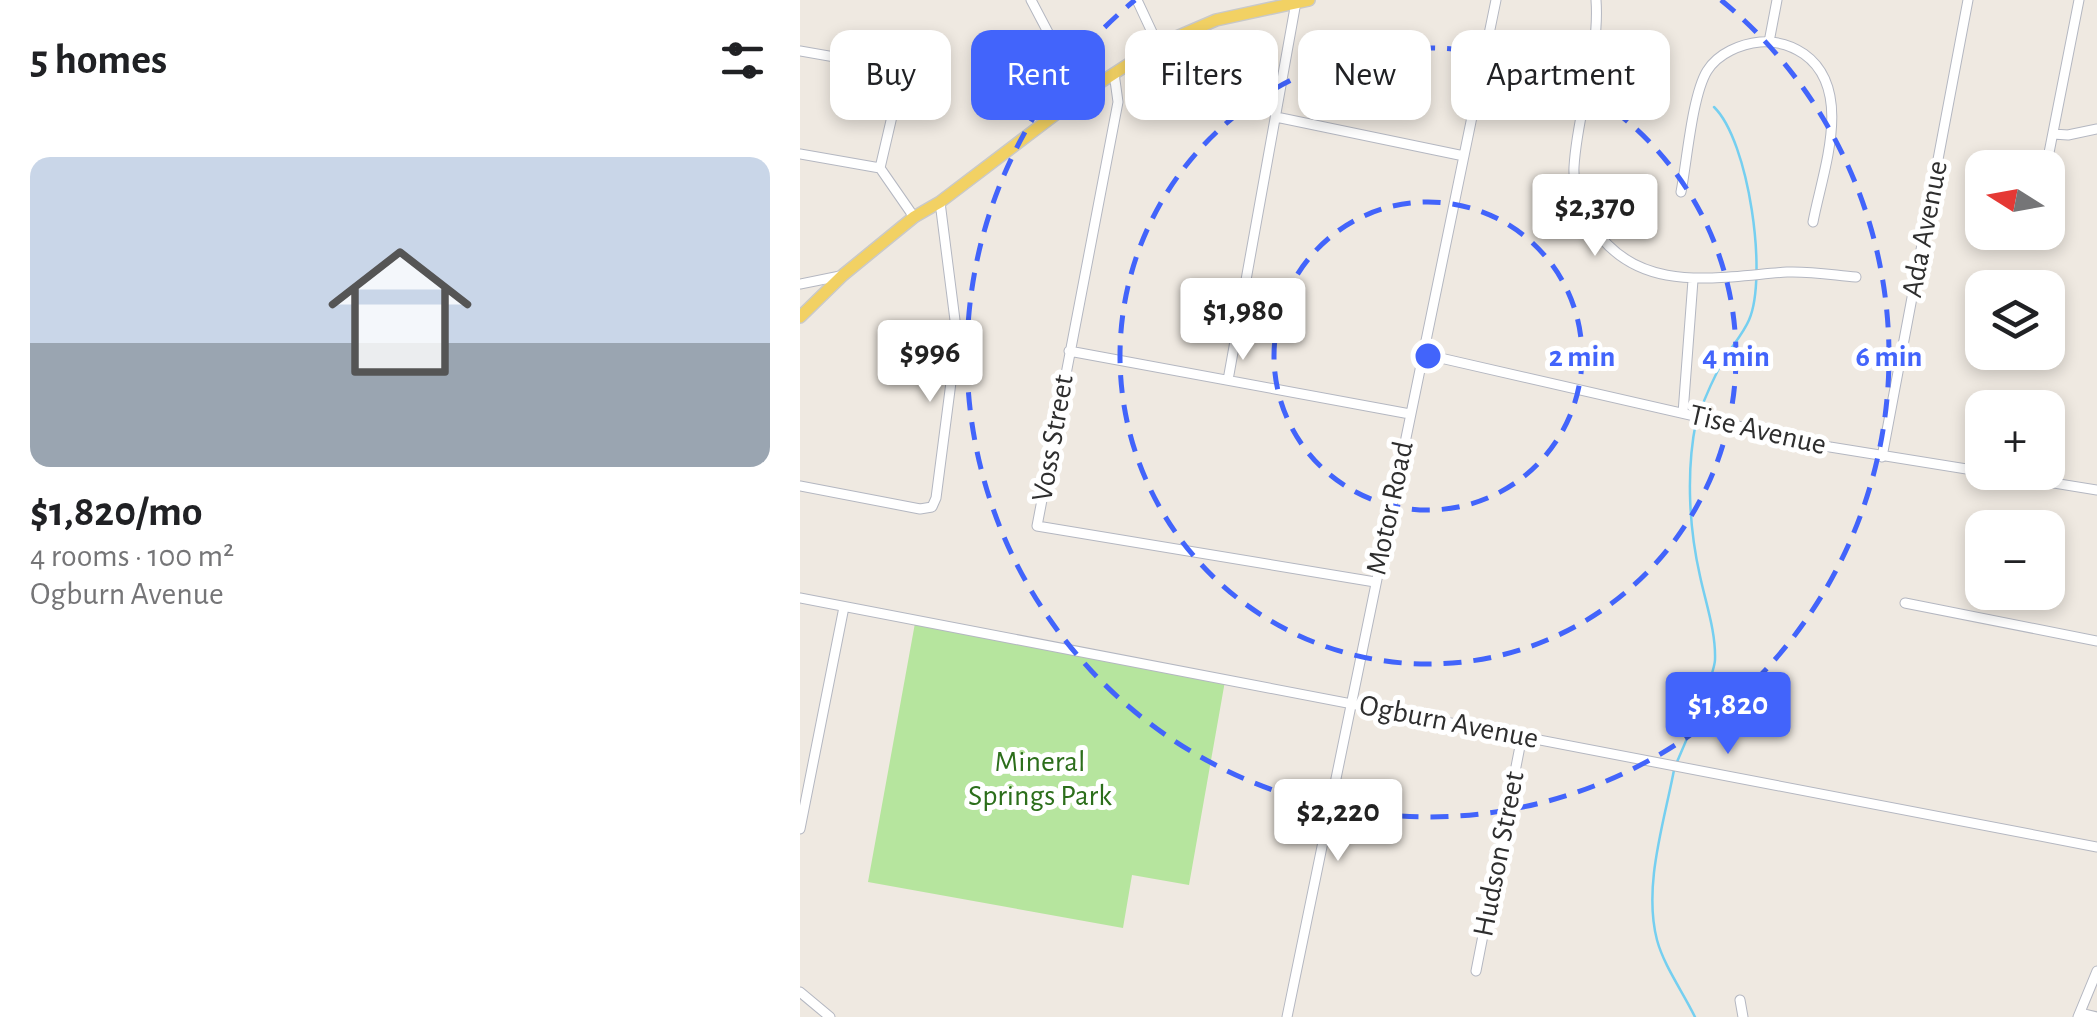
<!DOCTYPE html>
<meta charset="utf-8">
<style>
:root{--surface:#fff;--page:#f6f6f6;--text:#202124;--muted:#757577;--line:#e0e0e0;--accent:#4264fb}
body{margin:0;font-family:"Alegreya Sans",sans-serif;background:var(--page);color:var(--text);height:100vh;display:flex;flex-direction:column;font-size:38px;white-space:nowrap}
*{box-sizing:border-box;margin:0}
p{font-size:32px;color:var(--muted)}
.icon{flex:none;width:55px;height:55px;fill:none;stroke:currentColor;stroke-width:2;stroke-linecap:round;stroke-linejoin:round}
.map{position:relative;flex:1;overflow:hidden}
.details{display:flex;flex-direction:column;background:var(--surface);width:800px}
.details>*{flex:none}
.guide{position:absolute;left:30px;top:30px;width:950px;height:90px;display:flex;gap:20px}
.needle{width:65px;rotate:281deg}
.controls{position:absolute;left:1165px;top:150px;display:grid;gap:20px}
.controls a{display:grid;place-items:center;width:100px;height:100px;border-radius:20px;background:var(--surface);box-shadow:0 5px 15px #0003;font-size:50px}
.price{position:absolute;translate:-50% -85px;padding:0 22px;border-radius:10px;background:#fff;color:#222;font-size:32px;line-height:65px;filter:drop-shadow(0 2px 5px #0008)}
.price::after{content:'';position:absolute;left:50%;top:60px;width:30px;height:22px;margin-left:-15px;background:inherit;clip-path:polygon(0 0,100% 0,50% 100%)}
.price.on{background:var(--accent);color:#fff}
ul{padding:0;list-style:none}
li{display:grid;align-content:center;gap:20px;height:530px;padding:0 30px}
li+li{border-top:2px solid var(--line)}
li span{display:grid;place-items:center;height:310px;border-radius:20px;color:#555}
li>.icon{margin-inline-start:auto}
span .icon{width:180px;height:180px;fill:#fffc;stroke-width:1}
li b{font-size:42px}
h2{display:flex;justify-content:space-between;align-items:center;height:120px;padding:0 30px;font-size:42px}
.chip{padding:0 35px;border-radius:20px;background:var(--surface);box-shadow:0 5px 15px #0003;font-size:35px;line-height:90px}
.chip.on{background:var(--accent);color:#fff}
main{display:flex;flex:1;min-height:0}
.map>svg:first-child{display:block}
</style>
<main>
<section class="details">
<h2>5 homes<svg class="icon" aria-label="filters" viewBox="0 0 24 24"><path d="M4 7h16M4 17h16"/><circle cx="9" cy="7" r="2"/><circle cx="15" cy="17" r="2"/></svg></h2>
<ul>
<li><span style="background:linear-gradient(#c9d6e8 60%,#9aa5b1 0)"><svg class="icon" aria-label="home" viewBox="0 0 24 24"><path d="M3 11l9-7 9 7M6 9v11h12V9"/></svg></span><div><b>$1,820/mo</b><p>4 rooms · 100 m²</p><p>Ogburn Avenue</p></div></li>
</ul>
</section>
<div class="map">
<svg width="1297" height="1017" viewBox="0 0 1297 1017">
<rect width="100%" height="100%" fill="#efe9e1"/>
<path fill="#b6e59e" d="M 115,623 L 425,681 L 389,885 L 332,875 L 323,928 L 68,882 Z"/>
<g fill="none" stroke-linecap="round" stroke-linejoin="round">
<path stroke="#75cff0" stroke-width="2.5" d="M 899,414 C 906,395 914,377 924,359 C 932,346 943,334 949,320 C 968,276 949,141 914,107
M 877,762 C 885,743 914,677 915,660 C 916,632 906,604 900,576 C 889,528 886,471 896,422
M 874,770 C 864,823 843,886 857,940 C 864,966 883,992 895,1017"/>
<g stroke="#b4b7c1" stroke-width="11">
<path id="minor" d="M 231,0 L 281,95
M 337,0 L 358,45
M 796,0 C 800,56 777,111 774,167 C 773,186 781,209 792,225 C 837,296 917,277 987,272 C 1010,271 1033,275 1056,277
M 969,42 L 977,0
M 0,51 L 103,69 L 80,168 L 114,217
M 314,73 L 318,102 L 237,526 L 575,582
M 476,117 L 664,156
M 1253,134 L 1268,135 L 1297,129
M 0,154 L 80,168
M 1246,168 L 1279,0
M 881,192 C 887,161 892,96 907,71 C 918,53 941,44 960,42 C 976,41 991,45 1004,54 C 1055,90 1022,173 1013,222
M 0,284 L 40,276
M 269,351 L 610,414
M 623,354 L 1030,447 L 1297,490
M 428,380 L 496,2
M 883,413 L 893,280
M 1082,457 L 1168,0
M 0,486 L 120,509 L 132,507 L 136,498 L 157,336 L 140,202
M 0,598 L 1297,847
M 1105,603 L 1297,641
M 0,829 L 44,607
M 676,971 L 722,736
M 0,992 L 30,1017
M 940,1000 L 943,1017
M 1280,1013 L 1297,1017
M 487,1017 L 696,0
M 1278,1017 L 1297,971"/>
</g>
<g stroke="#c9c9c9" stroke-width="14">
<path id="major" d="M 0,317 L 43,275 L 114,217 L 140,202 L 281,95 L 358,45 L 416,20 L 509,0"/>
</g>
<use href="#minor" stroke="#fff" stroke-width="9"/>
<use href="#major" stroke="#f2d163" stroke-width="11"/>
</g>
<g fill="none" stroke="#4264fb" stroke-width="5" stroke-dasharray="18 12">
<circle cx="628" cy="356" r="154"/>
<circle cx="628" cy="356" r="308"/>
<path d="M921 0A461 461 0 1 1 335 0"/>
</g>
<g text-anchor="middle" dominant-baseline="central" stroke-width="10" stroke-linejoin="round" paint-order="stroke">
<g font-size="30" fill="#2e2e2e" stroke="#fff">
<text transform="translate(1125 229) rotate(-79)">Ada Avenue</text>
<text transform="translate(958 430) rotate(13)">Tise Avenue</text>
<text transform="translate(253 438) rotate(-80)">Voss Street</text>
<text transform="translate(590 508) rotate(-78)">Motor Road</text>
<text transform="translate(649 722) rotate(11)">Ogburn Avenue</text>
<text transform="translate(699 854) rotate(-79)">Hudson Street</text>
</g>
<g font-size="30" fill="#2c6e1b" stroke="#fff">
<text x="240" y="762">Mineral<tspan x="240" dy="34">Springs Park</tspan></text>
</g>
</g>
<circle cx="628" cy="356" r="15" fill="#4264fb" stroke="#fff" stroke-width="5"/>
<g font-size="30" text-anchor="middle" font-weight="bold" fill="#4264fb" stroke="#fff" stroke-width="10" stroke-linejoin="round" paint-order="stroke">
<text x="782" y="366">2 min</text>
<text x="936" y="366">4 min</text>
<text x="1089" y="366">6 min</text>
</g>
</svg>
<div class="controls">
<a><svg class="needle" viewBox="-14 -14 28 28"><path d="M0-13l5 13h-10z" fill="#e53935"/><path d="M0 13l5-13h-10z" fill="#757577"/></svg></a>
<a><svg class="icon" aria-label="layers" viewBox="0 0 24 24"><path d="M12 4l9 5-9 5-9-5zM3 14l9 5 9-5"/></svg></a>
<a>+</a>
<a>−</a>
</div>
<b class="price" style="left:795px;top:259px">$2,370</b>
<b class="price" style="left:443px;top:363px">$1,980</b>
<b class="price" style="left:130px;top:405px">$996</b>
<b class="price on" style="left:928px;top:757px">$1,820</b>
<b class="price" style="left:538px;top:864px">$2,220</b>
<div class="guide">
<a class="chip">Buy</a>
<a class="chip on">Rent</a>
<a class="chip">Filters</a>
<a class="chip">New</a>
<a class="chip">Apartment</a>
</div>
</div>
</main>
